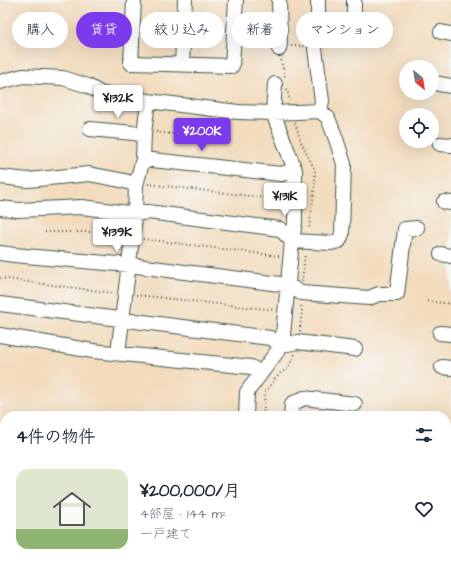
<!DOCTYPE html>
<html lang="ja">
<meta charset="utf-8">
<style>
:root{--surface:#fff;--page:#f2f2f3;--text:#1f2937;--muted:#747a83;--line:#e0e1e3;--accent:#7c3aed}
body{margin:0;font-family:"Architects Daughter","Klee One",sans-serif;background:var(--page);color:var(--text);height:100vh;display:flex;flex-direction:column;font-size:15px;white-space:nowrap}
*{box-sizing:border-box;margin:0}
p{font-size:13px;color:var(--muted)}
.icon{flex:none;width:22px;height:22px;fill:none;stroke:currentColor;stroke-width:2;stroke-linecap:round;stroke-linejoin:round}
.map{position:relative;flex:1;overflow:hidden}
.drawer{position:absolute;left:0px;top:411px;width:451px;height:156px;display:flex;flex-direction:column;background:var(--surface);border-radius:16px 16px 0 0;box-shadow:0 4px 16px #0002}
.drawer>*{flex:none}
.top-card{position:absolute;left:12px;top:12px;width:427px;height:36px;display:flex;gap:8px}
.needle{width:26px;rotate:150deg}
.tools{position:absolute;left:399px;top:60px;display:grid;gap:8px}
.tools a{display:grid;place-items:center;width:40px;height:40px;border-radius:50%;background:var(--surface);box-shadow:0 4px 16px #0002;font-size:20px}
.price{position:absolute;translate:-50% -34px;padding:0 9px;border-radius:4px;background:#fff;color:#222;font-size:13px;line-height:26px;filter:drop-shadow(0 1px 2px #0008)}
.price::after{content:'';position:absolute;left:50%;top:24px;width:12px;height:9px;margin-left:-6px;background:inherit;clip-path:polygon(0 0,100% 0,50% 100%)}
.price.selected{background:var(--accent);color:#fff}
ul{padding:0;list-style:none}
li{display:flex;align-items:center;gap:12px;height:100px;padding:0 16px}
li+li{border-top:1px solid var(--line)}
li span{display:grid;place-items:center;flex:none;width:112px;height:80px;border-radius:12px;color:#555}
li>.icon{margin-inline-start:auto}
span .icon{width:48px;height:48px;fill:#fffc;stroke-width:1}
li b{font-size:17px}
h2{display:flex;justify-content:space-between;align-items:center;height:48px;padding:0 16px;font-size:17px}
.chip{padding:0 14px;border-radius:18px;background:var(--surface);box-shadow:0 4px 16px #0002;font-size:14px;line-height:36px}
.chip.selected{background:var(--accent);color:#fff}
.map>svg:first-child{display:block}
</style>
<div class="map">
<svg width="451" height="567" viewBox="0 0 451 567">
<rect width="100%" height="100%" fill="#f6f6f2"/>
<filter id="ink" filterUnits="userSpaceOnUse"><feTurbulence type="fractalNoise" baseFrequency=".025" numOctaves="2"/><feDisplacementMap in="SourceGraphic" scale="8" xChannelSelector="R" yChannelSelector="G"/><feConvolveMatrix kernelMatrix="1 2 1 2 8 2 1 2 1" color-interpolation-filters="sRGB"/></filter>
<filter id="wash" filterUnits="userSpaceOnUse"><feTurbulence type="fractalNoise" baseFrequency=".012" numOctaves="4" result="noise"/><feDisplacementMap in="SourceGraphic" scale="16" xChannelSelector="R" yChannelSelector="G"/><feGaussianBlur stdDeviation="0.9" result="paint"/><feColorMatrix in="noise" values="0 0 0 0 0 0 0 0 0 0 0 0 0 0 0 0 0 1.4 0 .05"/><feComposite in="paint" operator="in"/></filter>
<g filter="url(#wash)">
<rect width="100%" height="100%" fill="#f3dcbe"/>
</g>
<g filter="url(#ink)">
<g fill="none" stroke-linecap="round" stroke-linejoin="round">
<g stroke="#3f5549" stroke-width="16">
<path id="minor" d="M 134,0 L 131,63 L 232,66 L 236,0
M 354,22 L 354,0
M 441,32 L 451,34
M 279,49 L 280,44 L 279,0
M 182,64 L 185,0
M 0,82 L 23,76 L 63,78 L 88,86 L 102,94 L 148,101 L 238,112 L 273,113 L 295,170 L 295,222 L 292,241 L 282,345 L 247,392 L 246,416
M 275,84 L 273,113 L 320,111
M 439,84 L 451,86
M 148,101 L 144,134 L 143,159 L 281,174 L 295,170
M 90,129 L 144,134
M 440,144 L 451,145
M 0,177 L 28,180 L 89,174 L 125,181 L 136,185
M 444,202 L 451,203
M 0,208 L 19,210 L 82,207 L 135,214 L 148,212 L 280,229 L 292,241 L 331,243 L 339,241 L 342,234 L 344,164 L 336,139 L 328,118 L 320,111 L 322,101 L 315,49 L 318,33 L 318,0
M 0,253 L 14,255 L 129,265 L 288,285 L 301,293 L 369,298 L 379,294 L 397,294 L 405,229 L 417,228
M 441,254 L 451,256
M 0,304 L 270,338 L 282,345 L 298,342 L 355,349
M 440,333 L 451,334
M 0,335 L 93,351 L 251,367 L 261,373
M 118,353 L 135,214 L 136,185 L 143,159
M 442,367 L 451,368
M 291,416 L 292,404 L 304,398 L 355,404
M 265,567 L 266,562"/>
</g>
<path stroke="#3f5549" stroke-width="2" stroke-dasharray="1 3" stroke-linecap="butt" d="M 291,46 L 305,46
M 281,60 L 285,77
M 287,89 L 290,101
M 295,123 L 301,142 L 315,170 L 315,184 L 309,230
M 156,132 L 217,139
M 148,184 L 284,200
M 45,232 L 105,232 L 121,235
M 143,239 L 279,256
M 0,278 L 113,293
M 302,281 L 305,254
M 136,295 L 275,310
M 427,301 L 451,304
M 300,331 L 302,310 L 301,305
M 263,416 L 265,392 L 279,374 L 288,368 L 295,354
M 446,488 L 451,488
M 446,507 L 451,516
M 279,567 L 279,562"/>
<use href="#minor" stroke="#fff" stroke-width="14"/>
</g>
</g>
</svg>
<div class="tools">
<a><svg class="needle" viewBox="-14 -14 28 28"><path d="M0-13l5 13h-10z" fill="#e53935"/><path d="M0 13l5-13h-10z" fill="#747a83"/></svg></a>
<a><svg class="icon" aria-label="locate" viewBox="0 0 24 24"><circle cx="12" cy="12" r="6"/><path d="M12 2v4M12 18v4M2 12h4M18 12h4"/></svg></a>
</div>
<b class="price" style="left:118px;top:119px">¥132K</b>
<b class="price selected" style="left:202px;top:152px">¥200K</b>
<b class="price" style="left:285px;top:217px">¥131K</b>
<b class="price" style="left:117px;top:253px">¥139K</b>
<div class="top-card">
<a class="chip">購入</a>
<a class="chip selected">賃貸</a>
<a class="chip">絞り込み</a>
<a class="chip">新着</a>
<a class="chip">マンション</a>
</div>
<section class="drawer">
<h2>4件の物件<svg class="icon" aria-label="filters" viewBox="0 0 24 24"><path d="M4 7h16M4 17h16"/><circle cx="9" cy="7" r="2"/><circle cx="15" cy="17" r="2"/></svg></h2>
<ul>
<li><span style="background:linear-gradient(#dfe7d0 75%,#8fb573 0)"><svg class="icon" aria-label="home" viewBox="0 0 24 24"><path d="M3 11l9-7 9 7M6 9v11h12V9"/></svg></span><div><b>¥200,000/月</b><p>4部屋 · 144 m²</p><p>一戸建て</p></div><svg class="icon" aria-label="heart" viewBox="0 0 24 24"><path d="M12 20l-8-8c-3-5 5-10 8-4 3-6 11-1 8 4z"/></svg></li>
</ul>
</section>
</div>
